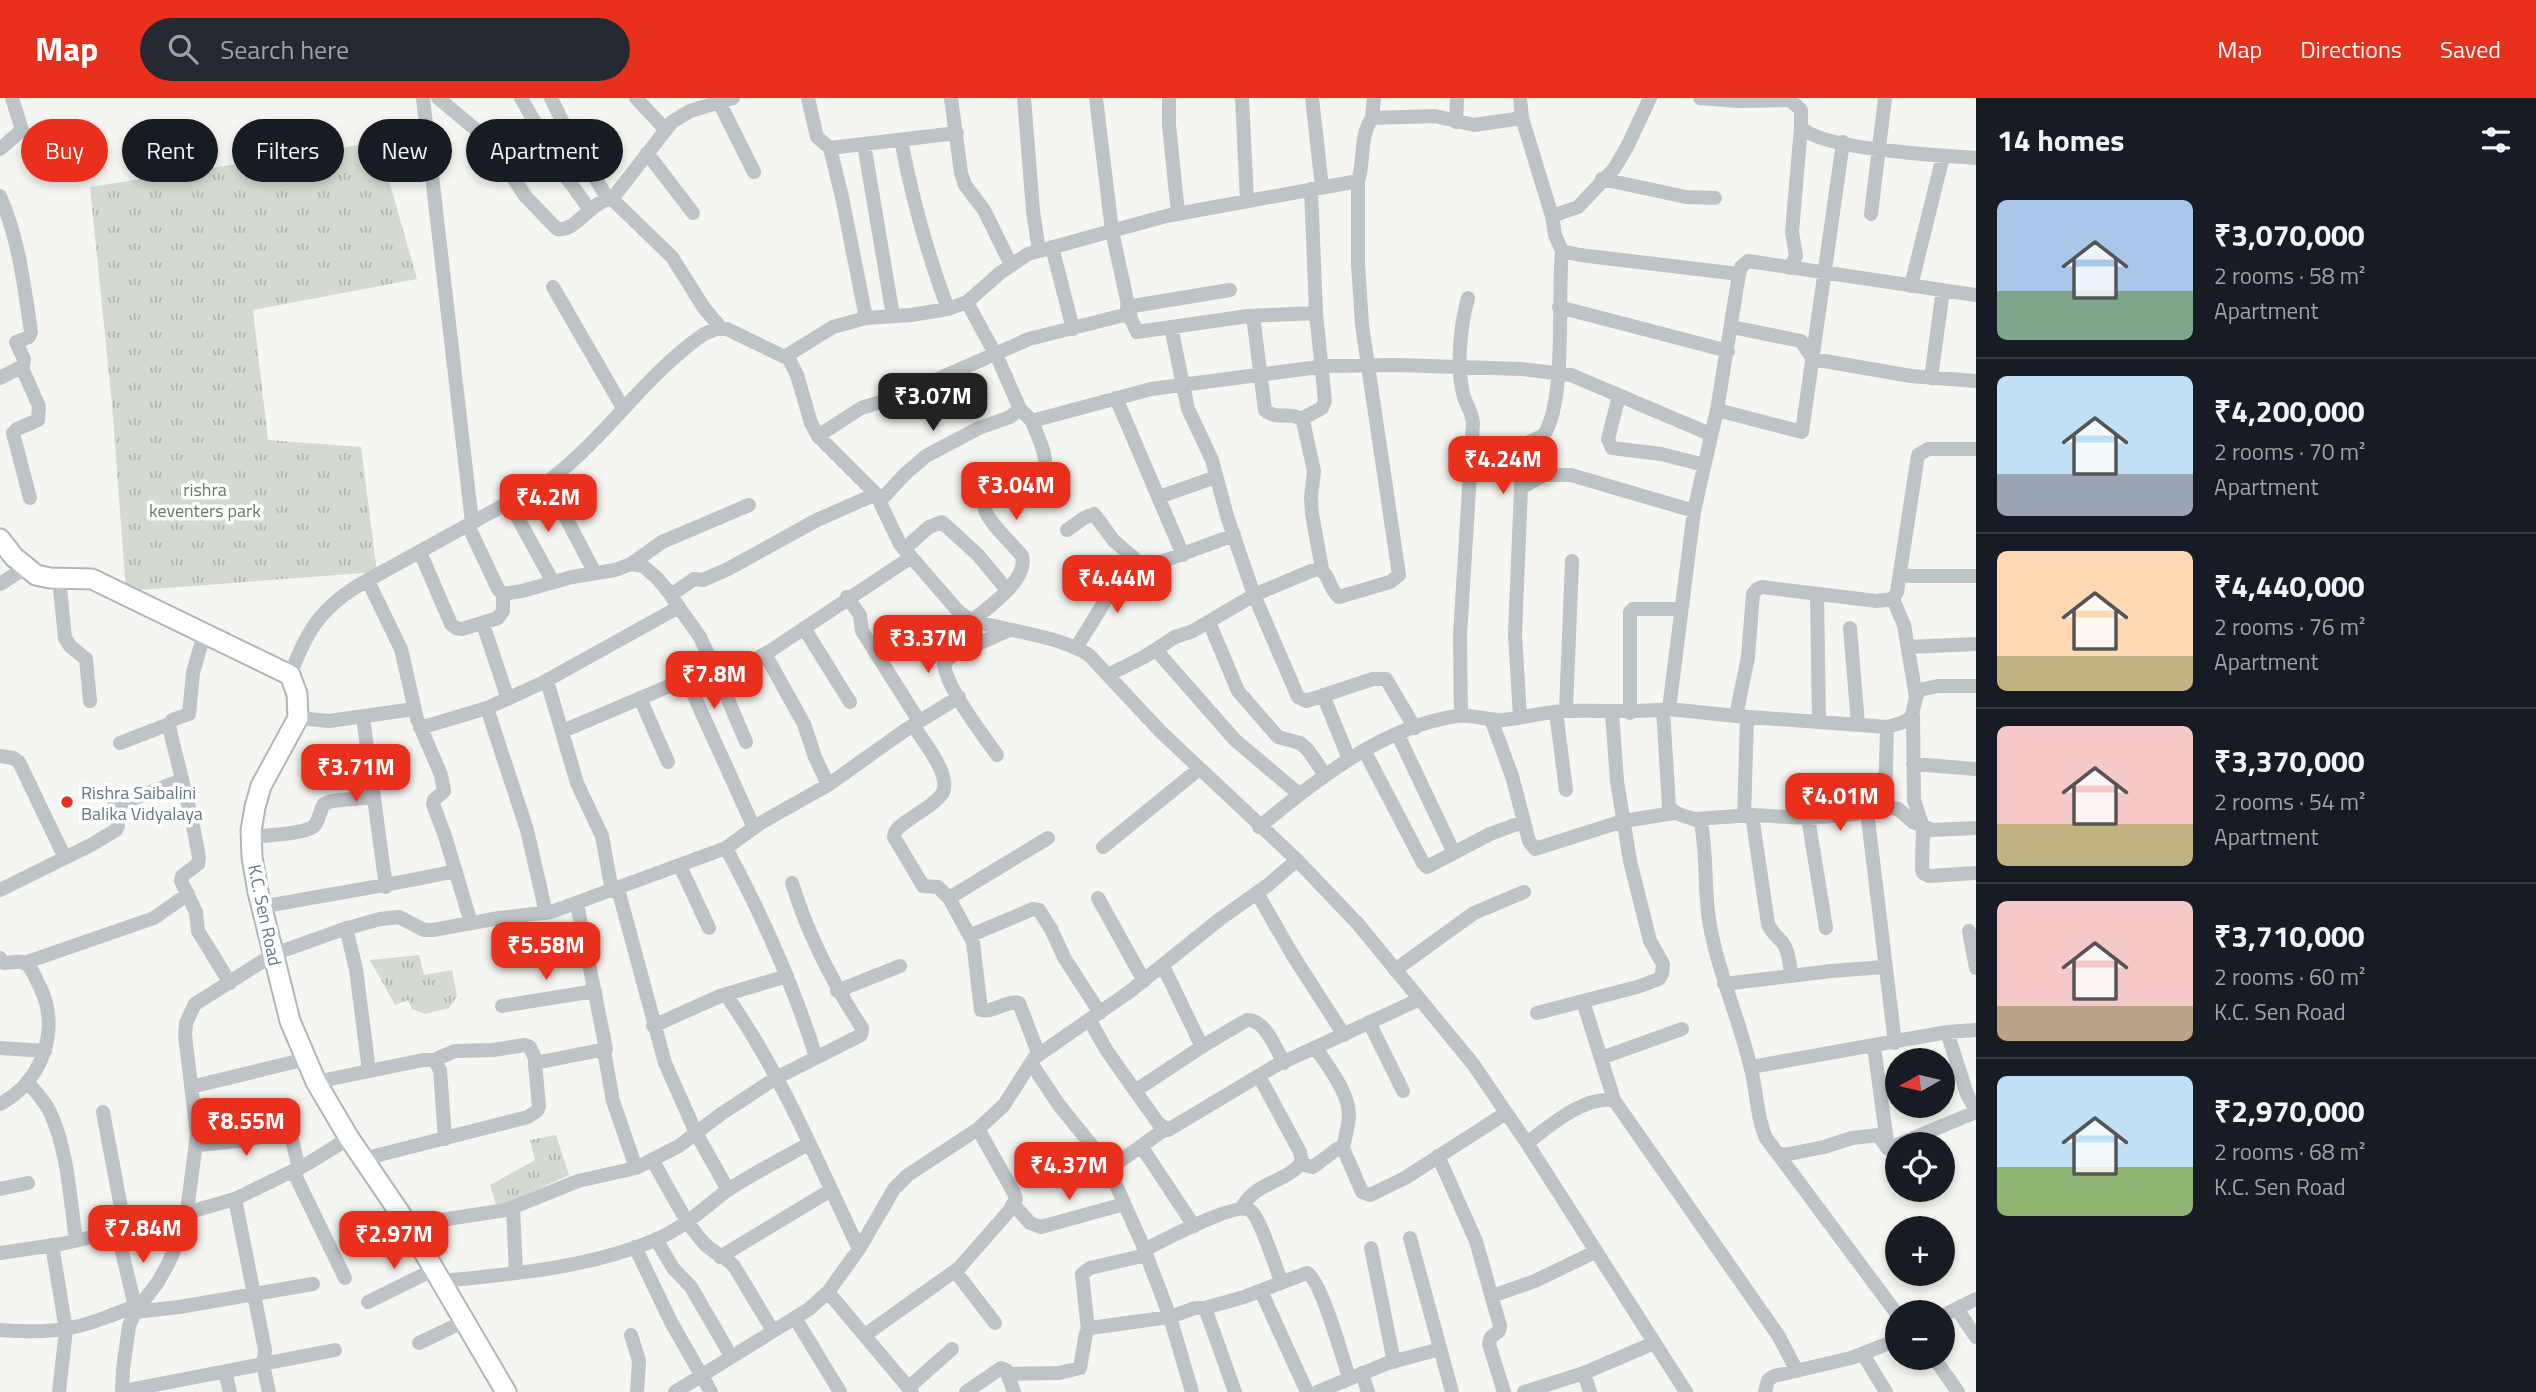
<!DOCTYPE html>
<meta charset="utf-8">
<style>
:root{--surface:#171b24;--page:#242831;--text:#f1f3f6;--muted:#9ea1a6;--line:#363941;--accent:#e9301d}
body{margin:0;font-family:"Titillium Web",sans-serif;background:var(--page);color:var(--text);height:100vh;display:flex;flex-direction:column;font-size:26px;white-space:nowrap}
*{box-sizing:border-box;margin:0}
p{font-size:23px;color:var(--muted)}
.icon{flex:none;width:38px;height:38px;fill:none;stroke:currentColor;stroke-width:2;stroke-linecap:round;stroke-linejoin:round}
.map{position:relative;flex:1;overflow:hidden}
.drawer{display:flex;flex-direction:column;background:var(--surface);width:560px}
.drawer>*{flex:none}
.banner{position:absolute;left:21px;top:21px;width:665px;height:63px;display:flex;gap:14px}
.needle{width:46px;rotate:262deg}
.controls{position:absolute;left:1885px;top:950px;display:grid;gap:14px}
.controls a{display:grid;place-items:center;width:70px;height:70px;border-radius:50%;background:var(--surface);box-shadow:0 4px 10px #0003;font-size:35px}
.price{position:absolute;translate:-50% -60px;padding:0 16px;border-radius:14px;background:var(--accent);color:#fff;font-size:23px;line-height:46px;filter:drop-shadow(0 2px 4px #0008)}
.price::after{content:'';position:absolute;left:50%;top:42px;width:21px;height:16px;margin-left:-10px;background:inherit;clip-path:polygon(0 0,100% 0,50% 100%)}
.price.active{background:#222;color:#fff}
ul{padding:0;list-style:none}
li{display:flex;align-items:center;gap:21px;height:175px;padding:0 21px}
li+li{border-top:2px solid var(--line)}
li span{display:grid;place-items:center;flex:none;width:196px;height:140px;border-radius:10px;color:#555}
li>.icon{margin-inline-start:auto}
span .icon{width:84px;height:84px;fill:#fffc;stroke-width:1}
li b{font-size:30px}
h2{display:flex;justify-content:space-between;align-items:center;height:84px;padding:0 21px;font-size:30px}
.pill{padding:0 24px;border-radius:32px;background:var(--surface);box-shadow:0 4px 10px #0003;font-size:24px;line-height:63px}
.pill.active{background:var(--accent);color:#fff}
header{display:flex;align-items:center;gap:42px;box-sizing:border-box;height:98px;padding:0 35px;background:var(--accent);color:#fff}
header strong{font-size:33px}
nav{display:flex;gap:38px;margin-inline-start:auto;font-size:24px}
.search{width:490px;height:63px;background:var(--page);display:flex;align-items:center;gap:18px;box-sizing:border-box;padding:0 24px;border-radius:38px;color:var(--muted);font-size:26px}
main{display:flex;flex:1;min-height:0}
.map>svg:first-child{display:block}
</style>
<header>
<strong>Map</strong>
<div class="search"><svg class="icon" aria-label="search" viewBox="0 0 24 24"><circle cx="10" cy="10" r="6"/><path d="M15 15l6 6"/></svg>Search here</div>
<nav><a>Map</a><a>Directions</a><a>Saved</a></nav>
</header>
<main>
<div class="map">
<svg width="1976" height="1294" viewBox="0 0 1976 1294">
<defs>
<pattern id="park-tufts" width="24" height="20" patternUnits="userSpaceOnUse" patternTransform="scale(1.75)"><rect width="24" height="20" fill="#d5dad0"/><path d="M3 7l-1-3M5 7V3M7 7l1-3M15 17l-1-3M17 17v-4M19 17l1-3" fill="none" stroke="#b0b6ae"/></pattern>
</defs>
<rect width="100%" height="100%" fill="#f5f5f1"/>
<path fill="url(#park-tufts)" d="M 378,44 L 417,181 L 253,212 L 268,342 L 361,349 L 377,474 L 126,493 L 112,306 L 90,89 Z
M 419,857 L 424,877 L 452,872 L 457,898 L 449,910 L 425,916 L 412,911 L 408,902 L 395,907 L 370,862 Z
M 556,1037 L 569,1077 L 497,1110 L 490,1087 L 535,1062 L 530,1042 Z"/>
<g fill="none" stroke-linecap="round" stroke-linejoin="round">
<g stroke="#b0b7ba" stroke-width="23">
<path id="secondary" d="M 0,441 L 14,459 L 36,477 L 50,480 L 92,481 L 290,577 L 297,596 L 298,620 L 261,688 L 255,709 L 251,733 L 252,759 L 258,794 L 290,923 L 316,984 L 349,1040 L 408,1127 L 506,1294"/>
</g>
<path stroke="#bdc3c6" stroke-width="14" d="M 423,0 L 472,424
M 438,0 L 487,41 L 526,99 L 557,131 C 577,134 591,102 612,101 L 672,159 L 704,210 L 721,230
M 521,0 L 566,79 L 590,112
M 551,0 L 569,37 L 608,101
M 636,0 L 666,32
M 808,0 L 817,39 L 830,50 L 957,35
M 951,0 L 961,75 L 965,87 L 984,112 L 1011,167
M 1024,0 L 1033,113 L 1039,153
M 1096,0 L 1112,133 L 1131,221
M 1169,0 L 1169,27 L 1178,115
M 1242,0 L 1247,103
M 1312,0 L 1322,89
M 1520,0 L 1522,20 L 1552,118
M 1650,0 L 1627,49 L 1614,71 L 1578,109 L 1552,118 L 1555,137 L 1562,153 L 1580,157 L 1739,176 L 1741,169 L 1748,163 L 1976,197
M 1700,0 L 1738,3 L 1788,2
M 1788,0 L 1801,12 L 1801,29 C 1819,51 1943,58 1976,60
M 719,4 L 754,74
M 1372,20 L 1374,0
M 1456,24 L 1457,0
M 901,42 C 912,100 927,155 948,211
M 864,46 L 893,218
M 830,50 L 842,99 L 866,220
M 0,51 L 22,32 L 12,0
M 647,55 L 693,115
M 1602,81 L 1686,99 L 1715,100
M 0,98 C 19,142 24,187 31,234 L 29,239 L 16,244 L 24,261 L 23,268 L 0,280
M 612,101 L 672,24 L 690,13 L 733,0
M 1871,116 L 1885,0
M 1052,149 L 1073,231
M 1790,170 L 1796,158 L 1792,134 L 1801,29
M 1911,188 L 1943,58
M 553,189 L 623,310
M 967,204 L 1000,175 L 1028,156 L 1166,118 L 1358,83 C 1365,62 1359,39 1372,20 L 1435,18 L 1474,27 L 1522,20
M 1127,209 L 1230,192
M 1559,209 L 1728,253
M 1253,218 L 1265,312 C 1276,323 1292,312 1303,323 L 1314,373 L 1311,399 L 1312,416 L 1322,471
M 1171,229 L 1188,311 L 1212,362 L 1227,418 L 1254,497 L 1298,599 L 1306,603 L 1373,581 L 1386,581 L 1415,630
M 1732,229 L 1801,243 L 1813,261 L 1911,278 L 1976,283
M 786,258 L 833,229 L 866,220 L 911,217 L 948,211 L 967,204 L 999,263 L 1020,311 L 1032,323 L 1151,291 L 1326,268 L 1396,267 L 1522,271 L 1571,277 L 1710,336
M 22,270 L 39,308 L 38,322 L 17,331 L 13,335 L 30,400
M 1931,280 L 1943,192
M 1619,298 L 1608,341 L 1612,350 L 1661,356 L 1704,367
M 1116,300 L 1183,457
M 1717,312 L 1802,334 L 1843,44
M 1301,321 L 1322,310 L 1325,303 L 1316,215 L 1311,91
M 818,338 L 861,310 L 897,299 L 1029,241 L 1124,217 L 1131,221 L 1137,234 L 1248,218 L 1316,215
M 547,384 L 595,475
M 1521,390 L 1524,353 L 1527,345 L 1544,337 C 1567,300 1557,200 1562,153
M 1159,399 L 1216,379
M 881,402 L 905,376 L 926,358 L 979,330 L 1010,319 L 1020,311
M 510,406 L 553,484
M 468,427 L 498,491 L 503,496 L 522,493 L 572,479 L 615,472 L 631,466 L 643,468 L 657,480 L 671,497 L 694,481 L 703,482 L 728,471 L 817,422 L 876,396
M 1067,432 L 1084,420 L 1094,416 L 1114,443 L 1133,459 L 1142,471 L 1234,437
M 904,451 L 929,429 L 942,424 L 978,457 L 1007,492
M 420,454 L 451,526 L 456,530 L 462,531 L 498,520 L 503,513 L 503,496
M 631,466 L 662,444 L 749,407
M 1900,478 L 1976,478
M 59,480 L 65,540 L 70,548 L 86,561 L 90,603
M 368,483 L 401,551 L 417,621 L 441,677 L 444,693 L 434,702 L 433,706 L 445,738 L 471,825
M 0,486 L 25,470
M 1817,497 L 1819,623
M 847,499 L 860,517 L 862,533 L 919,623
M 1893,501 L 1904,527 L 1916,599
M 972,523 C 988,509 1029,482 1022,458 C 1013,446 984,421 984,407 L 1044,374 C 1049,358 1037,338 1032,323
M 1209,524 L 1238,593 L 1278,639 L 1300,645 L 1308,652 L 1325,677
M 483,526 L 508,601
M 804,530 L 850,604
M 1850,530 L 1858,626
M 204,536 L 193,575 L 189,616 L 172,622 L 169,628 C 179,672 192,715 199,760 L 198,766 L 182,778 L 181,783 L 196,814 L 198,833 L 230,885
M 1908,549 L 1976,546
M 1076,550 L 1110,495 L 1142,471
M 1156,552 L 1235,642 L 1299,696
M 765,556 L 804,626 L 815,659 L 828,687
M 716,573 L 746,644
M 290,577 C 306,536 318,512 359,487 L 551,381 C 607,338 646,276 704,236 L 716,231 L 727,231 L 789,261 L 797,277 L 811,325 L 818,338 L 876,396 L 900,446 L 958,513 C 970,524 984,526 999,529 C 1028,536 1064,541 1089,557 L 1161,634 L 1297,762 L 1358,826 L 1473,966 L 1527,1045 L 1686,1294
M 1108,577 L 1144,559 L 1175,539 L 1193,533 L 1254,497 L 1311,473 L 1319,471 C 1330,476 1329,492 1339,499 L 1390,484 L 1399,477 L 1362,227 L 1358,166 L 1358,83
M 686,580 L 754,730
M 719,581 L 770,553 L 910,460
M 547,583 L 577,685 L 602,738 L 612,793
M 1323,597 L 1349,661
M 640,600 L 668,664
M 487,610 L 527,732 L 546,815
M 1669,611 L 1736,618 L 1887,629 C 1923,620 1907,618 1919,592 L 1938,588 L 1976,588
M 1663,612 L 1669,709 C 1678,720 1690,717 1701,725 C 1708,761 1703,797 1711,833 C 1720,879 1739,921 1750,967 C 1757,991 1756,1018 1766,1040 L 1897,1216
M 1566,613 L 1572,463
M 1556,614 L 1566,692
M 1630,615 L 1630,514 L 1633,511 L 1681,511
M 1461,617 L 1460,538 L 1473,325 C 1472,314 1467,308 1464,299 C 1456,271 1460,228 1468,200
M 1736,618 L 1748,559 L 1753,496 L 1757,491 L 1762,489 L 1876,503 L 1893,501 L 1897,494 L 1918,357 L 1928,351 L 1976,351
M 1913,618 L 1914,702 L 1923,730 L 1922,771 L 1923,775 L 1929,778 L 1976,775
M 363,619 L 386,789
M 1520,619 L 1515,536 L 1521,390 L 1544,377 L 1571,377 L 1694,413
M 298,620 L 329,623 L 414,611
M 1491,621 L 1512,678 L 1529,743 L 1535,751 L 1623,723 L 1674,715
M 913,627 C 922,642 953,678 942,696 C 934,707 918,715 907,723 C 901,728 895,730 894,739 L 923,788 L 938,789 L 949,800
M 420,630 L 487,610 L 542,585 L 679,509
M 563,633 L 714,569 L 700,539 L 673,501
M 1398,637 L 1454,755
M 120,645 L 169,626
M 1364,652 L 1423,765 L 1427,769 L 1490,736 L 1523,724
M 997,657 C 983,637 945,588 944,565 L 953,557 L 1009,532
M 0,658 L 13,660 L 19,664 L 65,760
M 1913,666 L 1976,671
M 1885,709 L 1887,629
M 1867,713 L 1895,945
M 1752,717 L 1768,826 C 1771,834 1776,837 1782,844 C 1789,853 1790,867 1791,878
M 1744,718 L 1747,619
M 1808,720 L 1826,830
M 1695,721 L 1752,717 L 1808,720 L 1856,716 L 1885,709 L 1898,711 L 1913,724 L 1932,732 L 1976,730
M 1259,729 C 1317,682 1381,629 1457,618 C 1471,616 1485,622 1500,622 C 1522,621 1545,613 1568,613 C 1603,612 1635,615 1669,611 L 1694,413 L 1717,312 L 1739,176
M 252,739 C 265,737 306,737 315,727 C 319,722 320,712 324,706 L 332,703 L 373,699
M 1103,749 L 1199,671
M 726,750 C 762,817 793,886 816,959
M 680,768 L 709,830
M 618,791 L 665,965 L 696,1035 L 728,1092
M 0,792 L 91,747 L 116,732 L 118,728 L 114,708 L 182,682
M 1257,795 L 1292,856 L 1344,937
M 1098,800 L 1144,883
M 261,809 C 326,797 391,787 456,773
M 346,830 L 356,871 L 369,973
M 1969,833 L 1976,870
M 971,837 L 1033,811 L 1039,812 L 1051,831 L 1065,861 L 1100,915
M 0,860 L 4,865 C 10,865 20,862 25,865 C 32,869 36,882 40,889 C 61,931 42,984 0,1006
M 24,865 L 154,820 L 188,796
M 1163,868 L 1202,949
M 1395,872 L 1474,815 L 1524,794
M 1724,886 L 1831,873 L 1884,869
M 837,893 L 900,868
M 726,897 C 781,975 818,1065 859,1151
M 1583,903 L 1614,1002
M 502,908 L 595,893
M 1537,915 L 1637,889 L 1659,881 L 1662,876 L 1663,866 L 1650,843 L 1630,763 L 1617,683 L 1612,615
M 1090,923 L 1107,953 L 1158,1025 L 1168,1032 L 1275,968 L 1418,902
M 1369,924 L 1403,993
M 653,928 L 720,898 L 787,878
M 1947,934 L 1967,996 L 1976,1013
M 0,950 L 45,953
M 1316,950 C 1328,969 1348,993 1349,1016 C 1349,1027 1345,1039 1343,1050
M 604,953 L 613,1003 L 636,1070
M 1039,957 L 1019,905 C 1006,902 994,915 981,912 L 973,844 L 949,800 L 1048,740
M 1601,960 L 1682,931
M 434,962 L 455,953 L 493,952 L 525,947 L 530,949 L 536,963
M 1031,965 L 1059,1007 L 1106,1065 L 1141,1143 L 1170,1219 L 1192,1294
M 1751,969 L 1947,934 L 1976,932
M 27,984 C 36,994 45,1003 50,1014 C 68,1053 70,1101 76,1142
M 316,984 L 423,962 L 434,962 L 440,972 L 445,1041
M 191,989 L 306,961
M 1135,993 L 1206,946 L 1247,922 C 1265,921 1276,951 1284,965
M 103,1014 L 125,1131
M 1527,1045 C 1550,1028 1583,998 1614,1002 L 1778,1237 L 1797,1273
M 1899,1046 L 1976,1014
M 197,1047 L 239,1043 L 290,1033 L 299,1071
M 1141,1048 L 1194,1128
M 1778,1055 L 1784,1057 L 1824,1049 L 1852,1040 L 1878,1037 L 1888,1051 L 1874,949
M 1438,1058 L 1476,1143 L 1500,1228 L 1499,1233 L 1491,1239 L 1489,1246 L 1504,1294
M 363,1061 L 528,1019 L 537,1013 L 539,1008 L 535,965 L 606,951 L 577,806
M 653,1063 C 668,1089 683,1121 703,1144 C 712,1155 725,1158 734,1168 L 773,1233
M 1301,1066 L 1313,1069 L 1337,1051 L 1343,1050 L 1362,1094 L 1370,1097 L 1405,1080 L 1506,1015
M 1109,1071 L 1165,1031
M 293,1073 L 345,1180
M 0,1091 L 28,1085
M 235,1101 L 265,1252 L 263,1267 L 269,1294
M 1013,1106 L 1030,1125 L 1041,1129 L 1124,1106
M 513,1110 L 516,1175
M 1242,1110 C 1254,1084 1286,1085 1302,1064 L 1300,1054 L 1259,978
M 408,1127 L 506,1112 L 578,1083 L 636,1070 L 679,1048 L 721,1016 L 776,980 L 861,937 L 862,930 C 832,884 808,837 792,785
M 117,1133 L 135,1208
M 1410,1140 L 1452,1294
M 656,1141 L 673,1170 L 691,1189 L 731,1258
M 52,1147 L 66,1232 L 59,1294
M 635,1149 L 671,1224 L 711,1294
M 1371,1150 L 1394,1264
M 1144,1152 C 1161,1144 1237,1102 1251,1113 C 1260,1120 1276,1170 1281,1183
M 0,1155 L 61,1146 L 137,1129 L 235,1101 L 309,1065 L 349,1040
M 720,1159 L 831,1092
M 955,1173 L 995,1225
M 442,1183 C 513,1176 588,1170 655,1142 C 683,1130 702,1112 725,1094 C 751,1076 781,1062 808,1046
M 1261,1193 L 1307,1294
M 828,1194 L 912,1294
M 1492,1198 L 1535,1183 L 1595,1154
M 368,1204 L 435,1171
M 1205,1210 L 1235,1294
M 1957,1211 L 1976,1239
M 135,1214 L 179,1209 L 313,1186
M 1942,1218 L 1976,1201
M 795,1220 L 840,1294
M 0,1232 C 63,1237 83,1229 140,1206
M 1088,1232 L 1082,1176 L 1090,1170 L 1146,1157
M 631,1237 L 639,1263 L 637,1294
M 865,1237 L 959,1170 L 1009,1113 L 1016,1101 L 1014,1095 L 978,1031
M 419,1245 L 465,1223
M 1863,1256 L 1886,1294
M 1934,1260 L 1958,1294
M 225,1274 L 230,1294
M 1362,1275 L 1368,1294
M 1584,1275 L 1590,1294
M 1008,1276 L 1059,1275 L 1080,1270 L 1086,1235 L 1090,1230 L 1170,1219 L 1195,1210 L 1205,1210 L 1244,1199 L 1307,1175 C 1321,1182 1343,1261 1349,1280
M 908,1290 L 952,1251
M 123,1293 L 335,1252
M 122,1294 L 123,1271 L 129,1228 L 135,1214 L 158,1184 L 169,1164 L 181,1136 L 187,1113 L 197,1037 L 185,937 L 186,925 L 195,906 L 274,856 L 341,832 L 380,821 L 399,819 L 424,832 L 433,832 L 499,820 L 551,814 L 726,750 L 759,726 L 828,687 L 904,633 L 959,599
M 675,1294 L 809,1211 L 828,1194 L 859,1151 L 894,1091 L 908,1077 L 978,1031 L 1004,1007 L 1034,960 L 1129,894 L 1220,821 L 1268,787 L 1297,762
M 966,1294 L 1001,1270 L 1006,1272 L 1014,1294
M 1317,1294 L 1388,1265 L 1440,1251
M 1524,1294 L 1584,1275 L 1654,1245
M 1765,1294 L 1768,1282 L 1774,1278 L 1851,1260 L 1897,1242"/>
<use href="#secondary" stroke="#fff" stroke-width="19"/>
</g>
<circle fill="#e9301d" stroke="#fff" stroke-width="2.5" cx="67" cy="704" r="7"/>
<g text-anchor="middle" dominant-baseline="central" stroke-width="7" stroke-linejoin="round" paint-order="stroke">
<g font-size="18" fill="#6a7a62" stroke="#fff">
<text x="205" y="391">rishra<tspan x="205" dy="21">keventers park</tspan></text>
</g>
<g font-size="18" fill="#637983" stroke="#fff" text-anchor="start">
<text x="81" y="694">Rishra Saibalini<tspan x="81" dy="21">Balika Vidyalaya</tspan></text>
</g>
<g font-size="18" fill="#637983" stroke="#fff">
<text transform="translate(265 817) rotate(78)">K.C. Sen Road</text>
</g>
</g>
</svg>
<div class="controls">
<a><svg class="needle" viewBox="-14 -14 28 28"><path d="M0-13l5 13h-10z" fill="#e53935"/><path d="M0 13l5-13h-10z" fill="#9ea1a6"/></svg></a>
<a><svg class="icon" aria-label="locate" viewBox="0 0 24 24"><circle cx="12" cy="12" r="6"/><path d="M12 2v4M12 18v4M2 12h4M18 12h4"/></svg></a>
<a>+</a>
<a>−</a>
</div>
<b class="price active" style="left:933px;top:335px">₹3.07M</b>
<b class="price" style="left:1503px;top:398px">₹4.24M</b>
<b class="price" style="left:1016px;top:424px">₹3.04M</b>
<b class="price" style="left:548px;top:436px">₹4.2M</b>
<b class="price" style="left:1117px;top:517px">₹4.44M</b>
<b class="price" style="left:928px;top:577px">₹3.37M</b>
<b class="price" style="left:714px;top:613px">₹7.8M</b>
<b class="price" style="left:356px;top:706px">₹3.71M</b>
<b class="price" style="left:1840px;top:735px">₹4.01M</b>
<b class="price" style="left:546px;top:884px">₹5.58M</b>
<b class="price" style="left:246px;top:1060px">₹8.55M</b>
<b class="price" style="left:1069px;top:1104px">₹4.37M</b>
<b class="price" style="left:143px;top:1167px">₹7.84M</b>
<b class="price" style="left:394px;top:1173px">₹2.97M</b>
<div class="banner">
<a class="pill active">Buy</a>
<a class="pill">Rent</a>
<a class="pill">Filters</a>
<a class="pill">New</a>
<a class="pill">Apartment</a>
</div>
</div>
<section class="drawer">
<h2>14 homes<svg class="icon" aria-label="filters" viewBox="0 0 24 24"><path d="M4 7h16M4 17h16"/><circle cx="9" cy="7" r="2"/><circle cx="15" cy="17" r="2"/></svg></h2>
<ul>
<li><span style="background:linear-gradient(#a9c7e8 65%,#7fa58c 0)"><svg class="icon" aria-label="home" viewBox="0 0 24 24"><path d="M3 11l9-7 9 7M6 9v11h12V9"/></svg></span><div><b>₹3,070,000</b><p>2 rooms · 58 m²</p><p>Apartment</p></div></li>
<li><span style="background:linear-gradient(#bfe0f5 70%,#9aa5b1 0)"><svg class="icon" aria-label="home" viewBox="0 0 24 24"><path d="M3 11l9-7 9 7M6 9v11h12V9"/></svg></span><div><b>₹4,200,000</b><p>2 rooms · 70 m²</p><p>Apartment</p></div></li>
<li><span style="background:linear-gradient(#ffd9b3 75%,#c2b280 0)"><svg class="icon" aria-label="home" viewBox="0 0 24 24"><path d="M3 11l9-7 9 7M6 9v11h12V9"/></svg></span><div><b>₹4,440,000</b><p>2 rooms · 76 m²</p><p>Apartment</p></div></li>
<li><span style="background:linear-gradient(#f6c9c9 70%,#c2b280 0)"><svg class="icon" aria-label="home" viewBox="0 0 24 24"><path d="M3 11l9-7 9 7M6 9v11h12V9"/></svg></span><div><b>₹3,370,000</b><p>2 rooms · 54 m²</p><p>Apartment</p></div></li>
<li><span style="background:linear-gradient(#f6c9c9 75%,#b9a48a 0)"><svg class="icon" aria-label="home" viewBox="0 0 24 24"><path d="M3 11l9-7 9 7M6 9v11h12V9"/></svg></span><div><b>₹3,710,000</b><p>2 rooms · 60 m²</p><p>K.C. Sen Road</p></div></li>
<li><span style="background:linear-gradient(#bfe0f5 65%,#8fb573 0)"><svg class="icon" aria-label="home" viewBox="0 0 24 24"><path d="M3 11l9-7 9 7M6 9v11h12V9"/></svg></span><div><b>₹2,970,000</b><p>2 rooms · 68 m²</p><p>K.C. Sen Road</p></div></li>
</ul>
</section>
</main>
